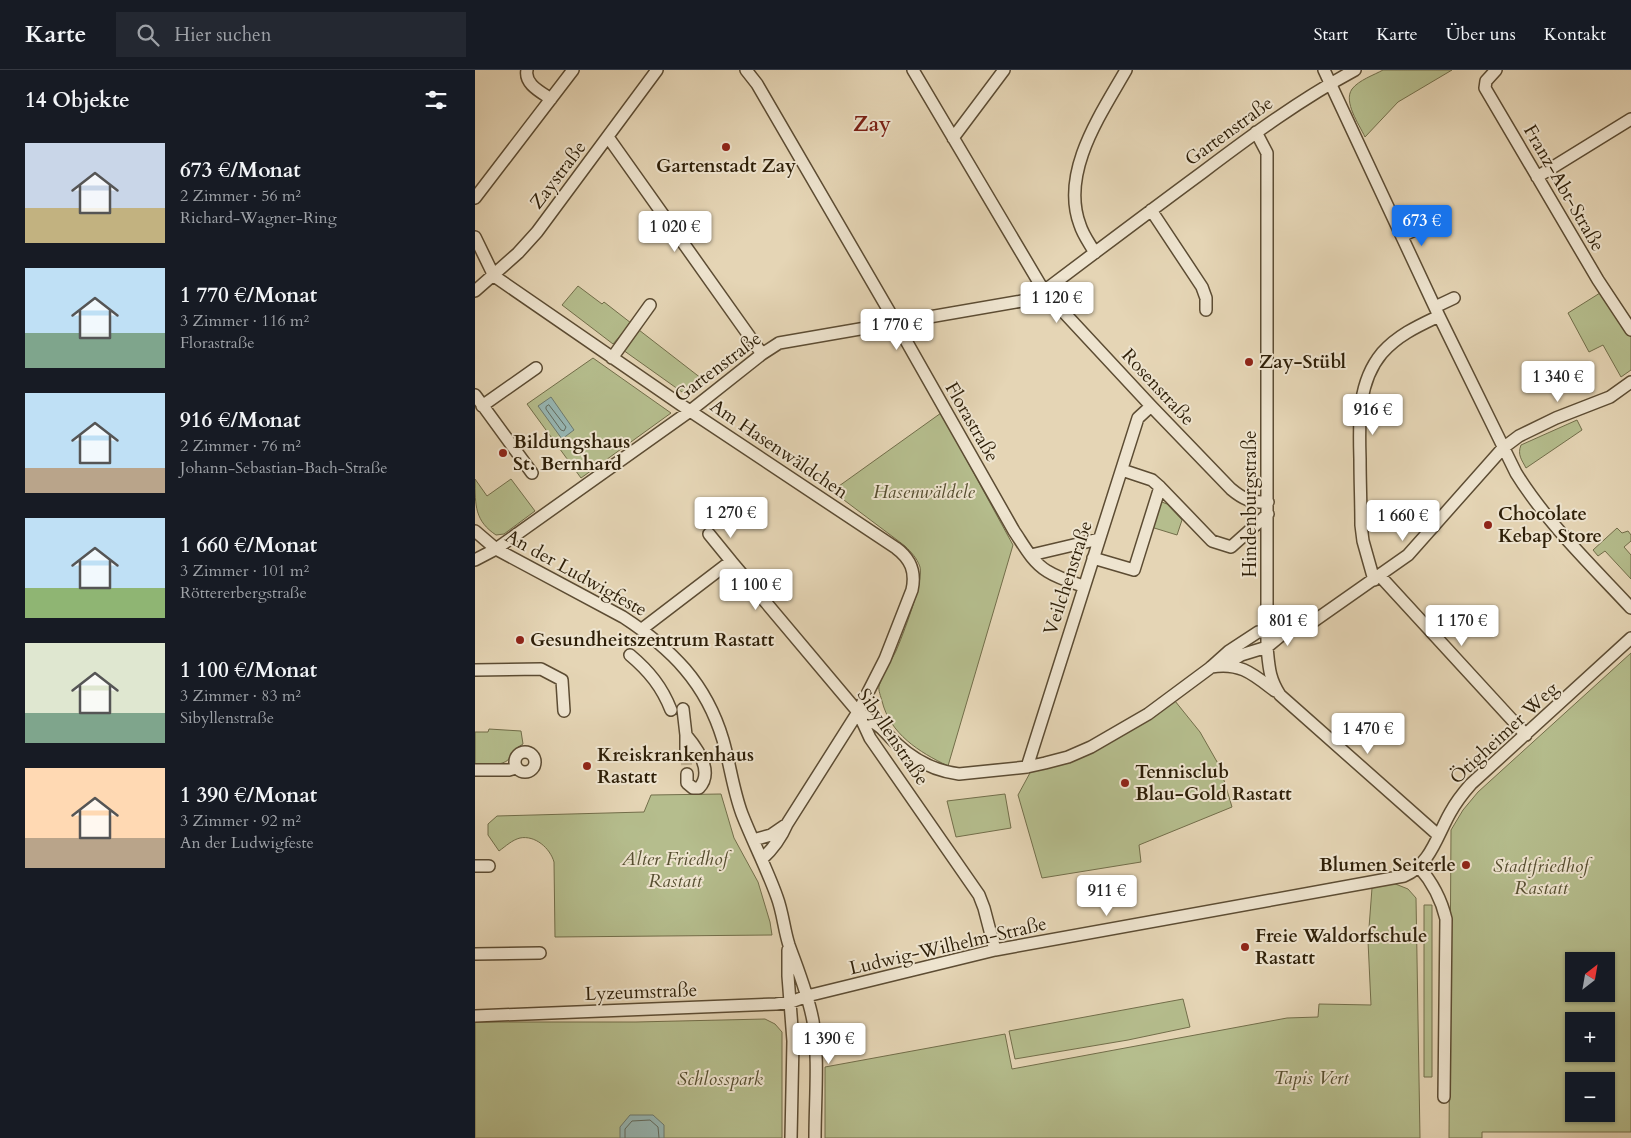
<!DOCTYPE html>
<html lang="de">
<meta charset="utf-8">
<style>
:root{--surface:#171b24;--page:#242831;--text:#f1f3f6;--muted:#9ea1a6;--line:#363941;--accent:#1a73e8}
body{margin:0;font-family:Cardo,serif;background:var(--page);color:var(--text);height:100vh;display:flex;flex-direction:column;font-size:19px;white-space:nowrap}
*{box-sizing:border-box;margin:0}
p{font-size:16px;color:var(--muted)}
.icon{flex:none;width:28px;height:28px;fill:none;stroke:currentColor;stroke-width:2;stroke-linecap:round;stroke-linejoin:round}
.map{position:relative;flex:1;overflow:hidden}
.side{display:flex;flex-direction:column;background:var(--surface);width:475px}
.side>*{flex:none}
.needle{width:32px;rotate:31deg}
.tools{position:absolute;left:1090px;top:882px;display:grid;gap:10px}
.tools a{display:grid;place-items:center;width:50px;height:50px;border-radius:0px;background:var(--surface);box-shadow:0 1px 4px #0004;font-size:25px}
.price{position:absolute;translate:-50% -42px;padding:0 11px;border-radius:5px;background:#fff;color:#222;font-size:16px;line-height:32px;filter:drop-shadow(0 1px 2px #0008)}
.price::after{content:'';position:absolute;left:50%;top:30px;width:15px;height:11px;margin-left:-8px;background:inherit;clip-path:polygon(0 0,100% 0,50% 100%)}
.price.selected{background:var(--accent);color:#fff}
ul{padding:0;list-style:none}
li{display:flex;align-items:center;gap:15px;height:125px;padding:0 25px}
li span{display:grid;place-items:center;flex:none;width:140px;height:100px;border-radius:0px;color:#555}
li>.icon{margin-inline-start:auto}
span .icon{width:60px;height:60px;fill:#fffc;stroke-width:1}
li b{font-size:21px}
h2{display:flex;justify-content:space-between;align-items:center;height:60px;padding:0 25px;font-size:21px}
header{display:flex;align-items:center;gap:30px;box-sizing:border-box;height:70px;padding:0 25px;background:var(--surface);border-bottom:1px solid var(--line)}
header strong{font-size:24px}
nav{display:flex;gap:28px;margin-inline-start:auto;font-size:18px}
.search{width:350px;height:45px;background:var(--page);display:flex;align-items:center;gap:12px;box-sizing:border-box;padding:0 18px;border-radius:0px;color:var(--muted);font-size:19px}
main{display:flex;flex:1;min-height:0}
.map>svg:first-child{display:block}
</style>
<header>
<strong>Karte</strong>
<div class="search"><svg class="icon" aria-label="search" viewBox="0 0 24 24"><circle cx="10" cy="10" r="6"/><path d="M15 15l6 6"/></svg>Hier suchen</div>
<nav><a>Start</a><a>Karte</a><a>Über uns</a><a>Kontakt</a></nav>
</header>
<main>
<section class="side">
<h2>14 Objekte<svg class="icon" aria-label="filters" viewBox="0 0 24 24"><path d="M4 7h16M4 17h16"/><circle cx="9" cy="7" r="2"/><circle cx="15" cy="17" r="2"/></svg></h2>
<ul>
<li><span style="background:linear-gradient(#c9d6e8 65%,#c2b280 0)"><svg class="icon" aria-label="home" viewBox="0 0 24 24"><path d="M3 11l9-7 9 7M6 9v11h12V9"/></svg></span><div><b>673 €/Monat</b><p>2 Zimmer · 56 m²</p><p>Richard-Wagner-Ring</p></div></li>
<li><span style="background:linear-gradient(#bfe0f5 65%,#7fa58c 0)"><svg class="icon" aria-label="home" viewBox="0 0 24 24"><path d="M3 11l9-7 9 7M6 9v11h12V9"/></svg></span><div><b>1 770 €/Monat</b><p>3 Zimmer · 116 m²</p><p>Florastraße</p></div></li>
<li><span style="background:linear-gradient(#bfe0f5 75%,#b9a48a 0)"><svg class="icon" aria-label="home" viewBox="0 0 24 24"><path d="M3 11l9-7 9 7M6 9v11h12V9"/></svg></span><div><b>916 €/Monat</b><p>2 Zimmer · 76 m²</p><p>Johann-Sebastian-Bach-Straße</p></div></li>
<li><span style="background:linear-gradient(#bfe0f5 70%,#8fb573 0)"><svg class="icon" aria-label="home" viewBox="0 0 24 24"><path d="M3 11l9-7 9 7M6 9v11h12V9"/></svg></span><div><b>1 660 €/Monat</b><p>3 Zimmer · 101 m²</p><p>Röttererbergstraße</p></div></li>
<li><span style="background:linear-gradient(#dfe7d0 70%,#7fa58c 0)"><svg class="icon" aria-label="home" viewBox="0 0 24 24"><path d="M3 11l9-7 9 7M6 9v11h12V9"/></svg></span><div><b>1 100 €/Monat</b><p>3 Zimmer · 83 m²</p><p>Sibyllenstraße</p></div></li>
<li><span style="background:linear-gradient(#ffd9b3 70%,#b9a48a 0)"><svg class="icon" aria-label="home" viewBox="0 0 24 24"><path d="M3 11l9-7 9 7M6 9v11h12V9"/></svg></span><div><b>1 390 €/Monat</b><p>3 Zimmer · 92 m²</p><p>An der Ludwigfeste</p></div></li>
</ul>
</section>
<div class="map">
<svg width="1156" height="1068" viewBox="0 0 1156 1068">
<rect width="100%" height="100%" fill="#e5d5b5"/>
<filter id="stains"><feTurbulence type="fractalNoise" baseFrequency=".004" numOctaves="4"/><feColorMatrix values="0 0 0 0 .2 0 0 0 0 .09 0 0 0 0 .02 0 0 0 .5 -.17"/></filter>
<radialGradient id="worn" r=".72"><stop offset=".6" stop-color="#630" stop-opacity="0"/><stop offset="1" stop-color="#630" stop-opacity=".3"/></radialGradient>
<path fill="#b5bd8d" stroke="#726e4a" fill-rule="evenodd" d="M 908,0 L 977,0 L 923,32 L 890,67 C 884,54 868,32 877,19 C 884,10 899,5 908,0 Z
M 103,216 L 127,234 L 129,232 L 156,253 L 138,274 L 87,235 Z
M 1125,223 L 1156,267 L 1156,300 L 1146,307 L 1128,275 L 1114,282 L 1093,243 Z
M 164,260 L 231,312 L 214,324 L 207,322 L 148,280 Z
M 118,288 L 196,343 L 106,408 L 52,334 Z
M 466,343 L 538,475 L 473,696 C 444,682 415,664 407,631 C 406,627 403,620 404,616 C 407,606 416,591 421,581 C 427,567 449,511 445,497 C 442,488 436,482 430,476 L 357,421 Z
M 1102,350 L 1107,360 L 1051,398 C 1047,390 1042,385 1046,375 Z
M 0,409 L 12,426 L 36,409 L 60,441 L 29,464 L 21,465 C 0,451 0,436 0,409 Z
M 687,432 L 692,434 L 707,450 L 702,465 L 676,457 L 684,434 Z
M 1142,458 L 1147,463 L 1153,461 L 1156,465 L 1156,471 L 1149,477 L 1156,485 L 1156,509 L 1130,481 L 1123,486 L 1118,480 Z
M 1156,583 L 1156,1062 L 1007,1062 L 1007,1068 L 974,1068 L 976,760 L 988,740 L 1003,722 ZM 1099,891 L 1131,891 L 1131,924 L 1099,924 ZM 1099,951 L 1131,951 L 1131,984 L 1099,984 ZM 1099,1011 L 1131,1011 L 1131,1044 L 1099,1044 Z
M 700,631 L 725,662 L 745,697 L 757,737 L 664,775 L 666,792 L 567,808 L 543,725 L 556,701 L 627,677 L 680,646 Z
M 14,659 L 46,661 L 48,674 C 38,680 40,681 34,689 C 27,697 9,694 0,694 L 0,662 L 13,662 Z
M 246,724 L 259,768 L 283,812 L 295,852 L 297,865 L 80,867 L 79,792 C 75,778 60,765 45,768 C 37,770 31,776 24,781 L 13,765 L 13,754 L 22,746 L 169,742 L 176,725 Z
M 530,724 L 536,758 L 481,767 L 472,731 Z
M 918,813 L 933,819 L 941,828 L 945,1068 L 350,1068 L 350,997 L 530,964 L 537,999 L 812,948 L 843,947 L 844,934 L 896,935 L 893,871 L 897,818 Z
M 949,835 L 957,835 L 957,1007 L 949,1007 Z
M 708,929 L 715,957 L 653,970 L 540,989 L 534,961 Z
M 290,949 L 300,954 L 307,962 L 307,1068 L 0,1068 L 0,952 L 161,952 Z"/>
<path fill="#97b7b4" stroke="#6d7a6f" d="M 76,327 L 99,360 L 87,369 L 63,336 Z
M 155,1045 L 178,1045 L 189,1055 L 189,1068 L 145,1068 L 145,1057 Z"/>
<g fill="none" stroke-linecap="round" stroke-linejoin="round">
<path stroke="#626b5e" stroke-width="1" d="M 74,335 L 91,357 L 89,361 L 86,360 L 71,339 L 71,337 Z
M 150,1068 L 150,1059 L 157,1051 L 175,1050 L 183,1057 L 184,1068"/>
<path stroke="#c0b192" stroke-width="11" stroke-dasharray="11 5.5" stroke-linecap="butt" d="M 211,684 L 212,704"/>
<g stroke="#5c4c33" stroke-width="14">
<path id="minor" d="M 52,0 C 49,14 66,22 76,29
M 271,0 L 282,14 L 421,253 L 539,461 C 548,474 557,492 572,501 C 583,508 596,512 608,516
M 438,0 L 569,221 L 676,336 L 756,419 C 768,429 776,433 793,432
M 849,0 L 964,246 L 1041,403 C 1072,453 1116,495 1156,538
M 1021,0 L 1011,11 L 1010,18 L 1123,210 L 1156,260
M 781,62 L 792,83 L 792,577 C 794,597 794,608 805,625 L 963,765
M 133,67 L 287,284
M 478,68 L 529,0
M 1062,107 L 1156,49
M 0,128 L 98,0
M 676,140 L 727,217 L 731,228 L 731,240
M 927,166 L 942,159
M 0,167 L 19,206 L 215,341 L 421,478 C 436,489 441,502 437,520 L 410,589 L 383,642 L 312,754 C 306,768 299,778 287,789
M 620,183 C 615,174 608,165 605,155 C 585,102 626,44 651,0
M 0,221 L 43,183 L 62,162 L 182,0
M 960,237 L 979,228
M 137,288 L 175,235
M 0,325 L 57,403
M 7,336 L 61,298
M 647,400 L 677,410 L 685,417
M 0,461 L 21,479 L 148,547 C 197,579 231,613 248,670 C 255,694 258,720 267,744 C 278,772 292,799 302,827 C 308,843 309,860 314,875 C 323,900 333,924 338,951 C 344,988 340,1030 340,1068
M 234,464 L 256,491
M 556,485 L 624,469
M 618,488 L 659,500 L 685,417 L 737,471 L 756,477 L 793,444
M 0,490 L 21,479 L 215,341 L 287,284 L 304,273 L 547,231 L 558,227 L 569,221 C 622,181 675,141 728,102 C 777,65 826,29 880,0
M 905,506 L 1051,665
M 899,510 L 888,471 L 886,455 C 886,433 885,411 885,389 C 884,353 882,313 907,283 C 923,265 943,256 964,246
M 167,559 L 256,491 L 383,642 L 395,668 L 504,825 L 509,838 L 520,880
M 155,585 C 174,601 187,617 196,640
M 750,595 L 766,585 L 792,577 L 815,558
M 736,597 C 765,592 778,604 800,621
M 0,600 L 66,599 L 87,610 L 89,641
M 208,639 L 211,665 L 211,684
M 383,642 C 390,647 398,652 405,657 C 411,662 416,669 422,674 C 440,691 460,701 484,704 L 552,697 L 570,693 L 593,687 L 616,677 L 673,644 L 735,598 L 754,581 L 783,562 L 792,562 L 839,551 L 933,485 L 1028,378 L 1044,366 L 1081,348 L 1135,327 L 1156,312
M 211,665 C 222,678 239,702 224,718 L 218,718 L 212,713 L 212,704
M40 692a10 10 0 1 1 20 0a10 10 0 1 1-20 0Z
M 552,697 L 663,348 L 676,336
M 0,700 L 34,700 L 41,698
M 278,770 L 296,765 L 312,754
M 0,796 L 14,796
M 944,797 C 958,813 966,828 971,849 L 969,1027
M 313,880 L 313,906 L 318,971 L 316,1068
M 0,884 L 65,883
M 0,946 L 301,934 L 316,932 L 332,926 L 520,880 L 929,806 C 955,795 962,766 975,743 C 981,732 988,723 996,714 L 1156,568"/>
</g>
<use href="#minor" stroke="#eee4cf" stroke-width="11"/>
</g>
<g fill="#8f2418" stroke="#eee4cf" stroke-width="2">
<circle cx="251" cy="77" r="5"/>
<circle cx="774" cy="292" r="5"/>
<circle cx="28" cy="383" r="5"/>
<circle cx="1013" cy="455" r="5"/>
<circle cx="45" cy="570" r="5"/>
<circle cx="112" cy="696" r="5"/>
<circle cx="650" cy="713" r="5"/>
<circle cx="991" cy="795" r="5"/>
<circle cx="770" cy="877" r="5"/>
</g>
<g text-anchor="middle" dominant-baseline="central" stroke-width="4" stroke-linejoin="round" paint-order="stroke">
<g font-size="19" fill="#2e1f08" stroke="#eee4cf">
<text transform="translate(754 61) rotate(-36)">Gartenstraße</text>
<text transform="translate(83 105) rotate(-53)">Zaystraße</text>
<text transform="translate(1089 118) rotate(60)">Franz-Abt-Straße</text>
<text transform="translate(243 297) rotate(-37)">Gartenstraße</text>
<text transform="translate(683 317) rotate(47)">Rosenstraße</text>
<text transform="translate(497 352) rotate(60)">Florastraße</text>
<text transform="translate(304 379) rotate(34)">Am Hasenwäldchen</text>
<text transform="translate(775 434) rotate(-90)">Hindenburgstraße</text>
<text transform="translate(101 503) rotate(29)">An der Ludwigfeste</text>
<text transform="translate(593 508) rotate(-72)">Veilchenstraße</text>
<text transform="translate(1029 663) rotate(-43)">Ötigheimer Weg</text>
<text transform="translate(418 667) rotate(56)">Sibyllenstraße</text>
<text transform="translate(473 876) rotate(-13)">Ludwig-Wilhelm-Straße</text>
<text transform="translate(166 922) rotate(-2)">Lyzeumstraße</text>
</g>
<g font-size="19" font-weight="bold" fill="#2e1f08" stroke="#eee4cf" text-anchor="start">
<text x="251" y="96" text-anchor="middle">Gartenstadt Zay</text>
<text x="784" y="292">Zay-Stübl</text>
<text x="38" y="372">Bildungshaus<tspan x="38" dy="22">St. Bernhard</tspan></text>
<text x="1023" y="444">Chocolate<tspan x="1023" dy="22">Kebap Store</tspan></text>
<text x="55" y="570">Gesundheitszentrum Rastatt</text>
<text x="122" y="685">Kreiskrankenhaus<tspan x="122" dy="22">Rastatt</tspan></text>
<text x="660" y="702">Tennisclub<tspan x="660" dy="22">Blau-Gold Rastatt</tspan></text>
<text x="981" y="795" text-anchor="end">Blumen Seiterle</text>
<text x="780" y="866">Freie Waldorfschule<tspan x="780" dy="22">Rastatt</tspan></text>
</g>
<g font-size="19" font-style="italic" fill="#564e30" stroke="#eee4cf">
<text x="449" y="422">Hasenwäldele</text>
<text x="200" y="789">Alter Friedhof<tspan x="200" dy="22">Rastatt</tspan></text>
<text x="1066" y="796">Stadtfriedhof<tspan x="1066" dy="22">Rastatt</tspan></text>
<text x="836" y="1008">Tapis Vert</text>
<text x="245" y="1009">Schlosspark</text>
</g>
<g font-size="21" font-weight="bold" fill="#7a1f14" stroke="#eee4cf">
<text x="397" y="54">Zay</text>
</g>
</g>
<rect width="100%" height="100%" filter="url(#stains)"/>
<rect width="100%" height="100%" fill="url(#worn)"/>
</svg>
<div class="tools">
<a><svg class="needle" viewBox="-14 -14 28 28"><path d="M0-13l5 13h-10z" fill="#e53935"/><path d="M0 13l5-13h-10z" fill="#9ea1a6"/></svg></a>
<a>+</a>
<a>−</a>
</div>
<b class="price selected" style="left:947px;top:177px">673 €</b>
<b class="price" style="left:200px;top:183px">1 020 €</b>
<b class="price" style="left:582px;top:254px">1 120 €</b>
<b class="price" style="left:422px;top:281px">1 770 €</b>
<b class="price" style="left:1083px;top:333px">1 340 €</b>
<b class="price" style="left:898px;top:366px">916 €</b>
<b class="price" style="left:256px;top:469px">1 270 €</b>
<b class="price" style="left:928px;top:472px">1 660 €</b>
<b class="price" style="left:281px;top:541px">1 100 €</b>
<b class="price" style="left:813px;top:577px">801 €</b>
<b class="price" style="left:987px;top:577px">1 170 €</b>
<b class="price" style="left:893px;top:685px">1 470 €</b>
<b class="price" style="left:632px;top:847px">911 €</b>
<b class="price" style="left:354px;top:995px">1 390 €</b>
</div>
</main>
